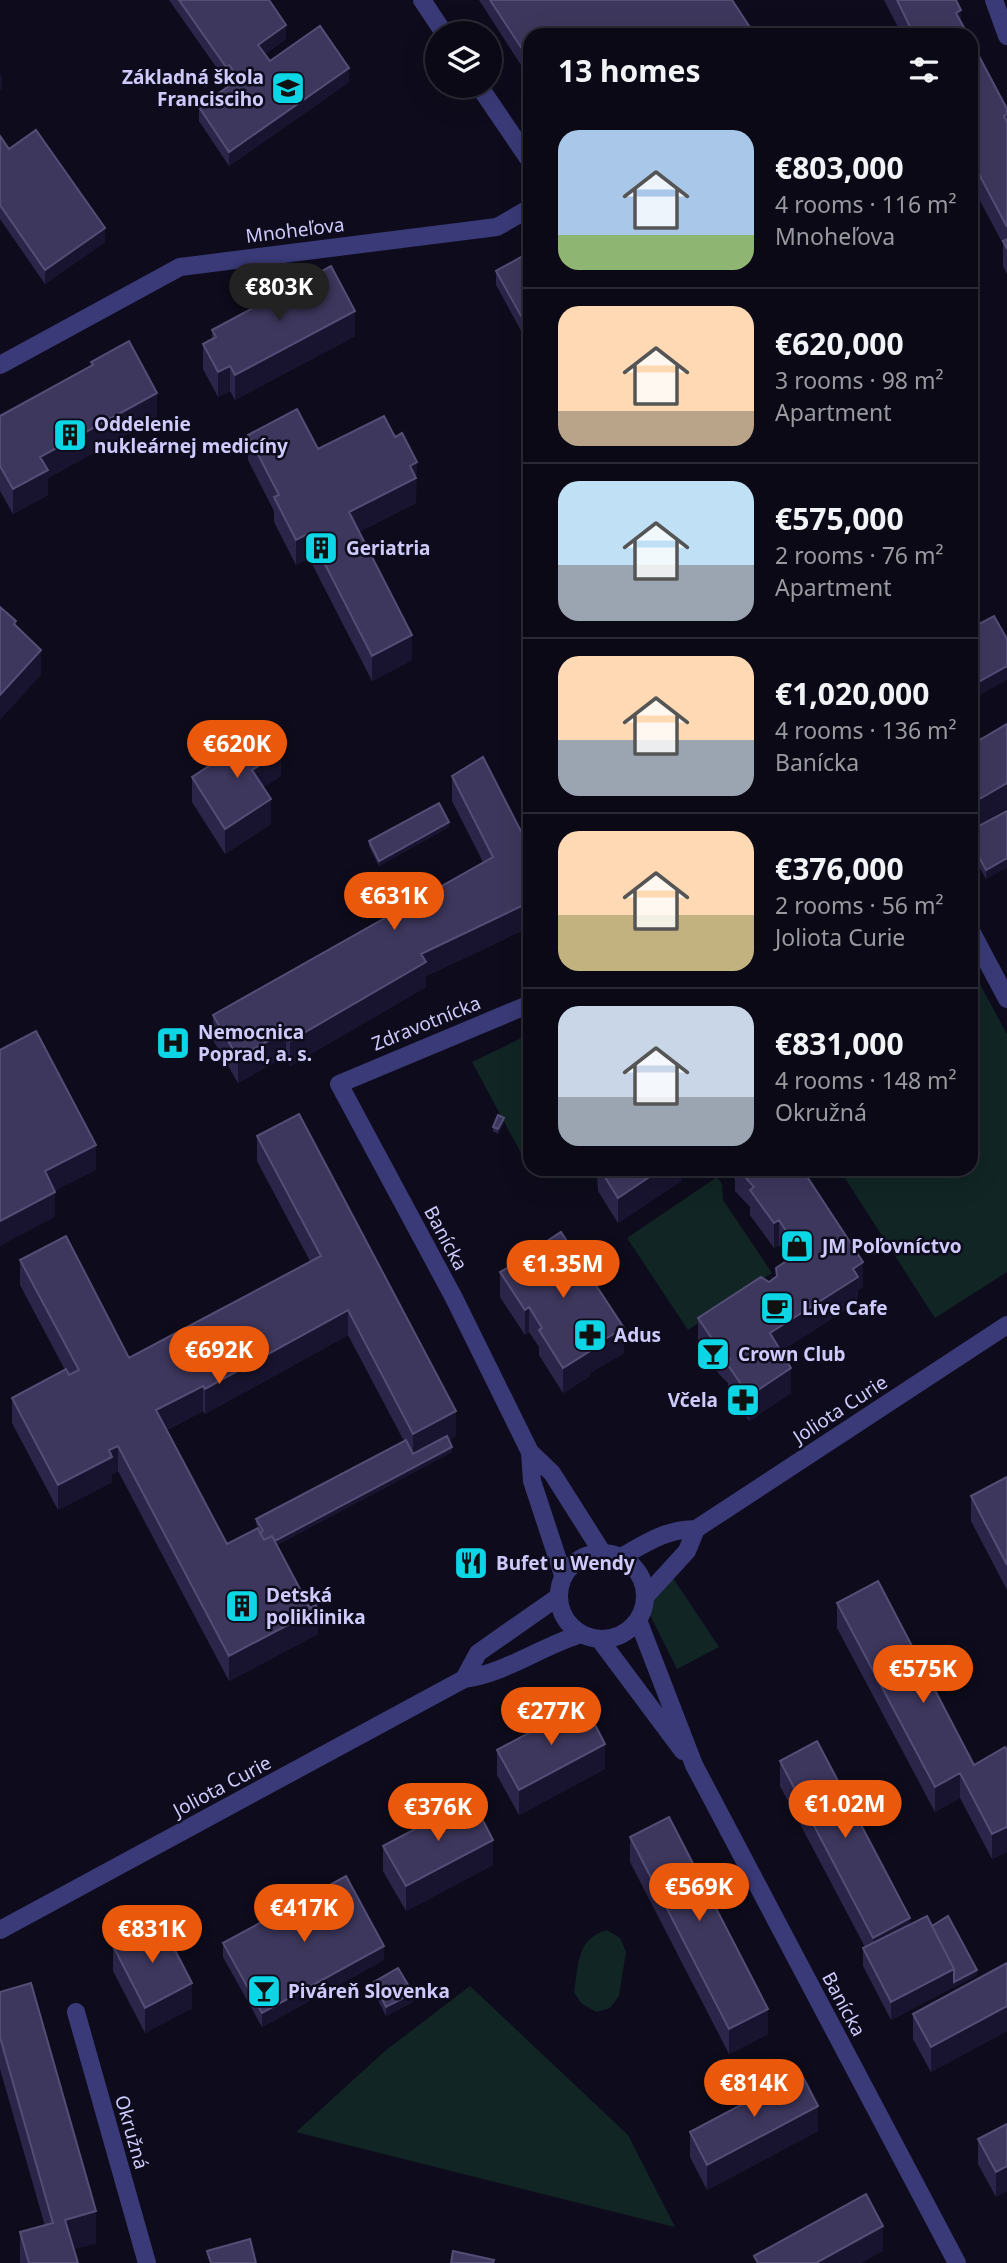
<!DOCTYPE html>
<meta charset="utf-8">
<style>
:root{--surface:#0a0915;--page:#181722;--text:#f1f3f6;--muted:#999aa0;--line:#2a2a34;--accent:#ea580c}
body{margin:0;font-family:"Noto Sans",sans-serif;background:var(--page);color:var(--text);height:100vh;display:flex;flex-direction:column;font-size:26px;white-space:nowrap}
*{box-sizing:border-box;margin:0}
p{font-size:23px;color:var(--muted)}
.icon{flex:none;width:38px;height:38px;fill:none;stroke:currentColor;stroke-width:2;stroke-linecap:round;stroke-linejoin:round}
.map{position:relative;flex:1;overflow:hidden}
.panel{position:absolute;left:523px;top:28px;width:455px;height:1148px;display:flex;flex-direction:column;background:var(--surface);border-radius:21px;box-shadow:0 7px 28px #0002,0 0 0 2px var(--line)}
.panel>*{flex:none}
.controls{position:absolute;left:425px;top:21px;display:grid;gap:14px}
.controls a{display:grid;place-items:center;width:77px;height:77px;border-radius:50%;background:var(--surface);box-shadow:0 7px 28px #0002,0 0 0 2px var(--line);font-size:35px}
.price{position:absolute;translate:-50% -60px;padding:0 16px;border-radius:24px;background:var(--accent);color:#fff;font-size:23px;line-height:46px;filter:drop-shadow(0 2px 4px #0008)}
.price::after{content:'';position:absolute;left:50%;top:42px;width:21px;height:16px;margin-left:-10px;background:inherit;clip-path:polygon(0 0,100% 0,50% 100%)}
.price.current{background:#222;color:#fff}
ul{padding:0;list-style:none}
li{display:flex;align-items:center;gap:21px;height:175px;padding:0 35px}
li+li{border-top:2px solid var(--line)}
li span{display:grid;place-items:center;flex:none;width:196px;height:140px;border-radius:21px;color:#555}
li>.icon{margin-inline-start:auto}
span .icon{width:84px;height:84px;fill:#fffc;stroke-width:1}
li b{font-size:30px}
h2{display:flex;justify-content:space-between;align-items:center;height:84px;padding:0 35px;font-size:30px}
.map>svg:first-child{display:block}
</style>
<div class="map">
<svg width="1007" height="2263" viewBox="0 0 1007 2263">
<rect width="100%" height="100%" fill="#0e0c1c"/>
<path fill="#102524" d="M 971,968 L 1007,1034 L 1007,1272 L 935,1318 L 839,1169 L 971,1169 Z
M 530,1034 L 532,1169 L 530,1170 L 472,1062 Z
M 717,1177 L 722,1184 L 723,1200 L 772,1273 L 688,1330 L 627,1238 Z
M 673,1578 L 719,1647 L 677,1669 L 648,1611 L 651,1593 Z
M 607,1930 L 620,1938 L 626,1952 L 619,1996 L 610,2008 L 597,2012 L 582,2004 L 574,1992 C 579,1964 576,1939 607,1930 Z
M 470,1986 L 628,2135 L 675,2227 L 296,2132 L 385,2051 Z"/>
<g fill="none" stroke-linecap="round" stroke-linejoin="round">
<path stroke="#3a3a78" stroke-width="18" d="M 994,0 L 1007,36"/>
<path stroke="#3a3a78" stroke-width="18" d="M 422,0 L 444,33
M 479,86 L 530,161
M 0,365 L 180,267 L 497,227 L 530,208
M 971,931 L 1007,999
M 530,1004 L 339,1084 L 454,1298 L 530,1452 L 552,1473 L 602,1552
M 530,1452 L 532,1481 L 563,1575
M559 1596a43 43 0 1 1 86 0a43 43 0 1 1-86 0Z
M 621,1557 C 646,1543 666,1529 696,1529 L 1007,1325
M 645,1597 L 687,1551 L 696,1529
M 638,1620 L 694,1765 L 957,2263
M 600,1640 L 683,1751
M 464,1679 L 478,1653 L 558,1597
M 0,1930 L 464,1679 C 506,1673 540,1647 581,1634
M 76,2012 L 147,2263"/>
</g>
<path fill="#2b2549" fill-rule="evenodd" d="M 169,0 L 269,0 L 286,39 L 265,54 L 270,61 L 349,82 L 229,166 L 199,121 L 199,107 L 233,84 L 229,79 L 226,81 Z
M 479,0 L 732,0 L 530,35 L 530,79 Z
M 884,0 L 956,0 L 961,21 L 968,35 L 902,35 Z
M 971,41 L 1007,109 L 1007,274 L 1003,266 L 1003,244 L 971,184 Z
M 0,136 L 9,149 L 105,242 L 45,284 L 0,219 Z
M 530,252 L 530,347 L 496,285 L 496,271 Z
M 212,330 L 355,336 L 235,400 L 230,391 L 218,397 L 203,369 L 203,344 L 212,339 Z
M 91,362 L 157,418 L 48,478 L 48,495 L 13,514 L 0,491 L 0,416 L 91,366 Z
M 248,435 L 318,449 L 417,487 L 416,487 L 416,503 L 359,532 L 412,660 L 372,681 L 309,558 L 296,565 L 274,522 L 274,511 L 248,460 Z
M 1007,724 L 1007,808 L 976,826 L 971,818 L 971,745 Z
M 281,776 L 263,787 L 271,824 L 225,854 L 192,802 L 192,777 Z
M 452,776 L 529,847 L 530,846 L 530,927 L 426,976 L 426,987 L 290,1066 L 286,1056 L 238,1083 L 213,1040 L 213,1015 L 483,862 L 452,801 Z
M 1007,811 L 986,879 L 971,852 L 971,830 Z
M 449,827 L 379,866 L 369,846 L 369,841 Z
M 504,1123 L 498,1134 L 493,1131 L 493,1127 Z
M 257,1136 L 456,1436 L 449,1440 L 452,1452 L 277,1545 L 318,1634 L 229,1681 L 118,1471 L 112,1474 L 112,1482 L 58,1510 L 12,1423 L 12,1398 L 65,1370 L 20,1285 L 20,1260 L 129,1358 L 310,1261 L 257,1161 ZM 348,1335 L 404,1441 L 256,1519 L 256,1524 L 261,1533 L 227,1544 L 167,1430 L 203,1411 L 205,1414 Z
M 583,1169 L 700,1169 L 696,1171 L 691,1170 L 683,1176 L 681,1181 L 618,1223 L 598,1191 L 597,1175 L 588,1176 Z
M 728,1169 L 798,1169 L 863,1287 L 858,1290 L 858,1302 L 781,1351 L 791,1393 L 749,1421 L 728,1390 L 728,1383 L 719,1374 L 698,1343 L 698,1318 L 769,1282 L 776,1277 L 776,1268 L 788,1259 L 779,1245 L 774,1248 L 750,1215 L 750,1207 L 735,1191 L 735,1180 Z
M 535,1249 L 624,1353 L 590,1373 L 590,1376 L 563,1393 L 539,1355 L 539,1347 L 529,1332 L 525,1335 L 500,1297 L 500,1272 L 535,1252 Z
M 1007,1477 L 1007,1590 L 971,1521 L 971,1496 Z
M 837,1603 L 974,1765 L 1007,1750 L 1007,1852 L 992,1859 L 960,1798 L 935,1812 L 837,1628 Z
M 497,1750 L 605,1769 L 519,1815 L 497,1775 Z
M 780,1761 L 910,1924 L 977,1975 L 891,2020 L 863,1966 L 863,1948 L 865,1947 L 780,1786 Z
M 630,1837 L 768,2034 L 729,2054 L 630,1862 Z
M 383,1846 L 493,1865 L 406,1911 L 383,1871 Z
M 223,1943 L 384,1960 L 262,2027 L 223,1957 Z
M 113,1946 L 192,2008 L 145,2033 L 113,1971 Z
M 1007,1963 L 1007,2031 L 931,2072 L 913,2039 L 913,2014 Z
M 374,1982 L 413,2002 L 386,2016 L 374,1992 Z
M 0,1992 L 96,2243 L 74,2249 L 78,2263 L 20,2263 L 20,2232 L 45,2226 L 0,2069 Z
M 1007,2124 L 1007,2191 L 996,2197 L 978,2164 L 978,2139 Z
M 818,2131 L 707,2190 L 690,2157 L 690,2132 Z"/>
<path fill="#18142f" d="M 961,10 L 961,35 L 956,13 Z
M 286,25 L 286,39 L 258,59 L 258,45 Z
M 229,65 L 229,79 L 226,81 L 226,67 Z
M 349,68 L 349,82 L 229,166 L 229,152 Z
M 2,75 L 2,89 L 0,91 L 0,76 Z
M 105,228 L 105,242 L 45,284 L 45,270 Z
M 355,311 L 355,336 L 235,400 L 235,375 Z
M 230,366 L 230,391 L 218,397 L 218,372 Z
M 157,393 L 157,418 L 48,478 L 48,495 L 13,514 L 13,489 L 40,457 Z
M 417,462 L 416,503 L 349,537 L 349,512 L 410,466 Z
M 309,533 L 309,558 L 296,565 L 296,540 Z
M 412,635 L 412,660 L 372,681 L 372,656 Z
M 41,650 L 41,675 L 0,720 L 0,695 Z
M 1007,666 L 1007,680 L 971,700 L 971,686 Z
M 281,751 L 281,776 L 252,795 L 252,770 Z
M 1007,783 L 1007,808 L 976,826 L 976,801 Z
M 271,799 L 271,824 L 225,854 L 225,829 Z
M 449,822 L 449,827 L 379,866 L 379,861 Z
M 1007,858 L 1007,868 L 986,879 L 986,870 Z
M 530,902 L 530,927 L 426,976 L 426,987 L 290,1066 L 290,1041 L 421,954 Z
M 286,1031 L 286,1056 L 238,1083 L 238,1058 Z
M 504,1118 L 504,1123 L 498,1134 L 498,1129 Z
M 96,1145 L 96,1170 L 45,1196 L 45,1171 Z
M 661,1169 L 691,1169 L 691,1170 L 683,1176 L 681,1181 L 618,1223 L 618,1198 Z
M 55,1192 L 55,1217 L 0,1246 L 0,1221 Z
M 779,1220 L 779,1245 L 774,1248 L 774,1223 Z
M 863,1262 L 863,1287 L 858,1290 L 858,1302 L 770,1358 L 770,1333 Z
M 529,1307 L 529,1332 L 525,1335 L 525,1310 Z
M 348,1310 L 348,1335 L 205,1414 L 205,1389 Z
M 624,1328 L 624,1353 L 590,1373 L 590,1376 L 563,1393 L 563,1368 L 588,1349 Z
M 791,1368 L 791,1393 L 749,1421 L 749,1396 Z
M 203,1386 L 203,1411 L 156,1435 L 156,1410 Z
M 456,1411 L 456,1436 L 413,1459 L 413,1434 Z
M 118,1446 L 118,1471 L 112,1474 L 112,1482 L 58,1510 L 58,1485 L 109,1450 Z
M 452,1447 L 452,1452 L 273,1547 L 273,1542 Z
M 318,1609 L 318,1634 L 229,1681 L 229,1656 Z
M 605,1744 L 605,1769 L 519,1815 L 519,1790 Z
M 960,1773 L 960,1798 L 935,1812 L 935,1787 Z
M 1007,1827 L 1007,1852 L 992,1859 L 992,1834 Z
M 493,1840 L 493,1865 L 406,1911 L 406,1886 Z
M 910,1918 L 910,1943 L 873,1963 L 873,1938 Z
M 384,1946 L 384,1960 L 262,2027 L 262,2013 Z
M 954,1969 L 977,1970 L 977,1975 L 891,2020 L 891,2002 Z
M 192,1983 L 192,2008 L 145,2033 L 145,2008 Z
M 413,1993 L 413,2002 L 386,2016 L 386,2007 Z
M 1007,2006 L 1007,2031 L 931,2072 L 931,2047 Z
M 768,2009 L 768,2034 L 729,2054 L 729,2029 Z
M 818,2106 L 818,2131 L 707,2190 L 707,2165 Z
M 1007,2166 L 1007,2191 L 996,2197 L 996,2172 Z
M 96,2211 L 96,2243 L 65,2252 L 65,2220 Z
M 883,2226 L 883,2251 L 862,2263 L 816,2263 Z"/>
<path fill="#3d375d" stroke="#544e76" stroke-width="2" d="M 179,0 L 269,0 L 286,25 L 258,45 L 270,61 L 320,26 L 349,68 L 229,152 L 199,107 L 239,79 L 229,65 L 226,67 Z
M 490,0 L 732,0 L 755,35 L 530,35 L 530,61 Z
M 897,0 L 956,0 L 961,10 L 956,13 L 968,35 L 914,35 Z
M 971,41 L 1007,109 L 1007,114 L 1004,116 L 1007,122 L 1007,227 L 971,159 Z
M 36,130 L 105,228 L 45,270 L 0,205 L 0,136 L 9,149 Z
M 1007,239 L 1007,249 L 1003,241 Z
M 530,252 L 530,332 L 496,271 Z
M 331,266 L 355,311 L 235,375 L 230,366 L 218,372 L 203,344 L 216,337 L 212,330 Z
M 129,341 L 157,393 L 40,457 L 48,470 L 13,489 L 0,466 L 0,416 L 93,365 L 91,362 Z
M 297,409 L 318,449 L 384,416 L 395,437 L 402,433 L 417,462 L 410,466 L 416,478 L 349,512 L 412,635 L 372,656 L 309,533 L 296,540 L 274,497 L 279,495 L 248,435 Z
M 0,607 L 16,621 L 14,624 L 41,650 L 0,695 Z
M 994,616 L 1007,639 L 1007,666 L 971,686 L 971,628 Z
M 1007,724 L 1007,783 L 976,801 L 971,793 L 971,745 Z
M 266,729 L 281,751 L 252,770 L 271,799 L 225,829 L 192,777 Z
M 483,757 L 529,847 L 530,846 L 530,902 L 421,954 L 426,962 L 290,1041 L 286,1031 L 238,1058 L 213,1015 L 493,857 L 452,776 Z
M 439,803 L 449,822 L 379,861 L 369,841 Z
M 1007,811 L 1007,858 L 986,870 L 971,842 L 971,830 Z
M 36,1031 L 96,1145 L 45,1171 L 55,1192 L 0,1221 L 0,1050 Z
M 299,1114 L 456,1411 L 413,1434 L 348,1310 L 205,1389 L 203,1386 L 156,1410 L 227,1544 L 258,1528 L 264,1540 L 272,1536 L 310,1608 L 316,1605 L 318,1609 L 229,1656 L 118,1446 L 109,1450 L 112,1457 L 58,1485 L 12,1398 L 66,1369 L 69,1375 L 79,1370 L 20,1260 L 66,1236 L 129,1358 L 176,1333 L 321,1256 L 257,1136 Z
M 498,1115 L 504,1118 L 498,1129 L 493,1127 Z
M 600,1169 L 661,1169 L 618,1198 Z
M 738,1169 L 798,1169 L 799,1172 L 804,1172 L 863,1262 L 853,1269 L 858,1277 L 770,1333 L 791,1368 L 749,1396 L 728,1365 L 730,1359 L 719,1349 L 698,1318 L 761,1277 L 769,1282 L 777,1276 L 776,1268 L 806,1248 L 801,1240 L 792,1240 L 779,1220 L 774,1223 L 750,1190 L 754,1187 Z
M 561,1232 L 624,1328 L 588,1349 L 590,1351 L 563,1368 L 539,1330 L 542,1328 L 529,1307 L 525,1310 L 500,1272 L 537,1251 L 535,1249 Z
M 447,1436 L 452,1447 L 275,1541 L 272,1536 L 264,1540 L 260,1533 L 263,1531 L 256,1519 L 406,1440 L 413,1454 Z
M 1007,1477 L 1007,1565 L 971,1496 Z
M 878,1581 L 974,1765 L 1005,1747 L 1007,1750 L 1007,1827 L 992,1834 L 960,1773 L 935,1787 L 837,1603 Z
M 584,1703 L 605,1744 L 519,1790 L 497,1750 Z
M 817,1741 L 910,1918 L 873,1938 L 780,1761 Z
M 472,1799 L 493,1840 L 406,1886 L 383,1846 Z
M 669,1817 L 768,2009 L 729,2029 L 630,1837 Z
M 346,1876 L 384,1946 L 262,2013 L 223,1943 Z
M 927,1916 L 954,1969 L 891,2002 L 863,1948 Z
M 948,1916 L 977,1970 L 954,1982 L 954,1969 L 932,1926 Z
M 160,1921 L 192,1983 L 145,2008 L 113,1946 Z
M 1007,1963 L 1007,2006 L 931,2047 L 913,2014 Z
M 398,1968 L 413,1993 L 386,2007 L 374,1982 Z
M 31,1983 L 96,2211 L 65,2220 L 78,2263 L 29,2263 L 20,2232 L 53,2223 L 0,2037 L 0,1992 Z
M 801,2073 L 818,2106 L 707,2165 L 690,2132 Z
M 1007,2124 L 1007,2166 L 996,2172 L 978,2139 Z
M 866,2194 L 883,2226 L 816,2263 L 758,2263 L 754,2256 Z
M 250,2239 L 256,2263 L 211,2263 L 207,2251 Z
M 453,2251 L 494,2260 L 493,2263 L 451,2263 Z"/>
<defs>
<g id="school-square" transform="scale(1.75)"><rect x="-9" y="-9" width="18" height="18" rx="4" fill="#0cd6e6" stroke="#0e0c1c"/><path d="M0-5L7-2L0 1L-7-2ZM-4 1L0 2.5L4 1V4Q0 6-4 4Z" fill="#111"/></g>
<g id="building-square" transform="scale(1.75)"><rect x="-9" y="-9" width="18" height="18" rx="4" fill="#0cd6e6" stroke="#0e0c1c"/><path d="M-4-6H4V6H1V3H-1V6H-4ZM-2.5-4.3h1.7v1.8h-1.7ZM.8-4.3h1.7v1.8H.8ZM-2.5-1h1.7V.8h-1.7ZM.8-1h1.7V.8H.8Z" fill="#111"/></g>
<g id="hospital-square" transform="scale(1.75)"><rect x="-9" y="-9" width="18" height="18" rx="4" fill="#0cd6e6" stroke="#0e0c1c"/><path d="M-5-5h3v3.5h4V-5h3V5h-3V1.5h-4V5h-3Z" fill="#111"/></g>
<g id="shop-square" transform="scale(1.75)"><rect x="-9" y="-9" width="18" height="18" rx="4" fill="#0cd6e6" stroke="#0e0c1c"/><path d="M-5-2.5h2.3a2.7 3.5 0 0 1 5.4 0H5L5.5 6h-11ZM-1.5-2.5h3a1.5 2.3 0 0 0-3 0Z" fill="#111"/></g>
<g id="cafe-square" transform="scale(1.75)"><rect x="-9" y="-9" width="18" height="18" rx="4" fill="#0cd6e6" stroke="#0e0c1c"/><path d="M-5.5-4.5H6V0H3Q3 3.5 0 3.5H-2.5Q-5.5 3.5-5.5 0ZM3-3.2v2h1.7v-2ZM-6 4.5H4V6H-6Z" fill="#111"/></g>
<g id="pharmacy-square" transform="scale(1.75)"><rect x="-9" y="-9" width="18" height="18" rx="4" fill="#0cd6e6" stroke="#0e0c1c"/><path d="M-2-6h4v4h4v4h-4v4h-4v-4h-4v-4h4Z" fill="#111"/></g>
<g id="bar-square" transform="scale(1.75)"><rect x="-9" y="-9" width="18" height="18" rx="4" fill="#0cd6e6" stroke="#0e0c1c"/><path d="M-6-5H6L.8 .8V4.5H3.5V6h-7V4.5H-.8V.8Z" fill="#111"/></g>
<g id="restaurant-square" transform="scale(1.75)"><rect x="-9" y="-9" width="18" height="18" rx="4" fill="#0cd6e6" stroke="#0e0c1c"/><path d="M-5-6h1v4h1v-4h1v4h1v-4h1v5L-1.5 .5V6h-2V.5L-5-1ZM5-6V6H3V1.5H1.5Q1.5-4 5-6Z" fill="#111"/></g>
</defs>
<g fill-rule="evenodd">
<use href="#school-square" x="288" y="88"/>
<use href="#building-square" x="70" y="435"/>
<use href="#building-square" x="321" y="548"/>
<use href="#hospital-square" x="173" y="1043"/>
<use href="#shop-square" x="797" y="1246"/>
<use href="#cafe-square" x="777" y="1308"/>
<use href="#pharmacy-square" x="590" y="1335"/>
<use href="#bar-square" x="713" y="1354"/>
<use href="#pharmacy-square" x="743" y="1400"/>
<use href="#restaurant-square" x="471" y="1563"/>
<use href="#building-square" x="242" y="1606"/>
<use href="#bar-square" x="264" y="1991"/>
</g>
<g text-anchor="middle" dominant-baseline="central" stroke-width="5" stroke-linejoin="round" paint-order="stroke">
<g font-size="19" font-weight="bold" fill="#cecafc" stroke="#0e0c1c" text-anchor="start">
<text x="264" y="77" text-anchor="end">Základná škola<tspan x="264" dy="22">Francisciho</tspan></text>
<text x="94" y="424">Oddelenie<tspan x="94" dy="22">nukleárnej medicíny</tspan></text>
<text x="346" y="548">Geriatria</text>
<text x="198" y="1032">Nemocnica<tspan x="198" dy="22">Poprad, a. s.</tspan></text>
<text x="822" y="1246">JM Poľovníctvo</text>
<text x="802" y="1308">Live Cafe</text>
<text x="614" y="1335">Adus</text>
<text x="738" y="1354">Crown Club</text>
<text x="718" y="1400" text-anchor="end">Včela</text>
<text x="496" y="1563">Bufet u Wendy</text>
<text x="266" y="1595">Detská<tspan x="266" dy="22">poliklinika</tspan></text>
<text x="288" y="1991">Piváreň Slovenka</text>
</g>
<g font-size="19" fill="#cecafc" stroke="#0e0c1c">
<text transform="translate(295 230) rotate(-7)">Mnoheľova</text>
<text transform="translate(426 1023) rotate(-22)">Zdravotnícka</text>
<text transform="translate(446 1238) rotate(62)">Banícka</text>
<text transform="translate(840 1409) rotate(-33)">Joliota Curie</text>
<text transform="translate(222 1786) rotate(-28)">Joliota Curie</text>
<text transform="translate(844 2004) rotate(62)">Banícka</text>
<text transform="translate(132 2132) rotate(74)">Okružná</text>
</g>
</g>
</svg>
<div class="controls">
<a><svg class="icon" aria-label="layers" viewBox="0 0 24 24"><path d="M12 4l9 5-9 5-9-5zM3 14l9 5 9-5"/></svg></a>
</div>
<b class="price current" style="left:279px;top:323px">€803K</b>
<b class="price" style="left:237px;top:780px">€620K</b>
<b class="price" style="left:394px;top:932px">€631K</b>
<b class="price" style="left:563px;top:1300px">€1.35M</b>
<b class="price" style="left:219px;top:1386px">€692K</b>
<b class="price" style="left:923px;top:1705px">€575K</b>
<b class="price" style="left:551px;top:1747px">€277K</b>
<b class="price" style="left:845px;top:1840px">€1.02M</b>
<b class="price" style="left:438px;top:1843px">€376K</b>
<b class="price" style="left:699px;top:1923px">€569K</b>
<b class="price" style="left:304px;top:1944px">€417K</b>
<b class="price" style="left:152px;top:1965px">€831K</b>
<b class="price" style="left:754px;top:2119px">€814K</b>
<section class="panel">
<h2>13 homes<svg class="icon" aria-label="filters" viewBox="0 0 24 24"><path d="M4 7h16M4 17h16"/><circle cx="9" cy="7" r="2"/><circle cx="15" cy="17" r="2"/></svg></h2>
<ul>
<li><span style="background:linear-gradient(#a9c7e8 75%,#8fb573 0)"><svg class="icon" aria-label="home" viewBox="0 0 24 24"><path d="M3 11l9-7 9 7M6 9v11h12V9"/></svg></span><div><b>€803,000</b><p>4 rooms · 116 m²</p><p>Mnoheľova</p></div></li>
<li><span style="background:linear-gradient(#ffd9b3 75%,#b9a48a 0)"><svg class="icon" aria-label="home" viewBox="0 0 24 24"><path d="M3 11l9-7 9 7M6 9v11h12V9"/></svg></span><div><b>€620,000</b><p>3 rooms · 98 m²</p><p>Apartment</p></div></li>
<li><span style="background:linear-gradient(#bfe0f5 60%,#9aa5b1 0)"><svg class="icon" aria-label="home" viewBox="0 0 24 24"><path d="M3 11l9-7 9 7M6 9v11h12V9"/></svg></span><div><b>€575,000</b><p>2 rooms · 76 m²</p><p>Apartment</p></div></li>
<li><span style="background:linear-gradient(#ffd9b3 60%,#9aa5b1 0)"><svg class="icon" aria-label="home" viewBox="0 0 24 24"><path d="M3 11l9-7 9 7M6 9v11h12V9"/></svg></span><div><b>€1,020,000</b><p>4 rooms · 136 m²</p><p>Banícka</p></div></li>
<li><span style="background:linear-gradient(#ffd9b3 60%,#c2b280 0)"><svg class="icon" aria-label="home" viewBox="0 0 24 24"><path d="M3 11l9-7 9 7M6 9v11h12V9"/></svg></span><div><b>€376,000</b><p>2 rooms · 56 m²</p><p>Joliota Curie</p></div></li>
<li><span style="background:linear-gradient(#c9d6e8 65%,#9aa5b1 0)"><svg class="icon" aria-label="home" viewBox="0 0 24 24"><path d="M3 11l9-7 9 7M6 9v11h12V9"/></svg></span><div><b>€831,000</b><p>4 rooms · 148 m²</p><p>Okružná</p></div></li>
</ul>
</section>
</div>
